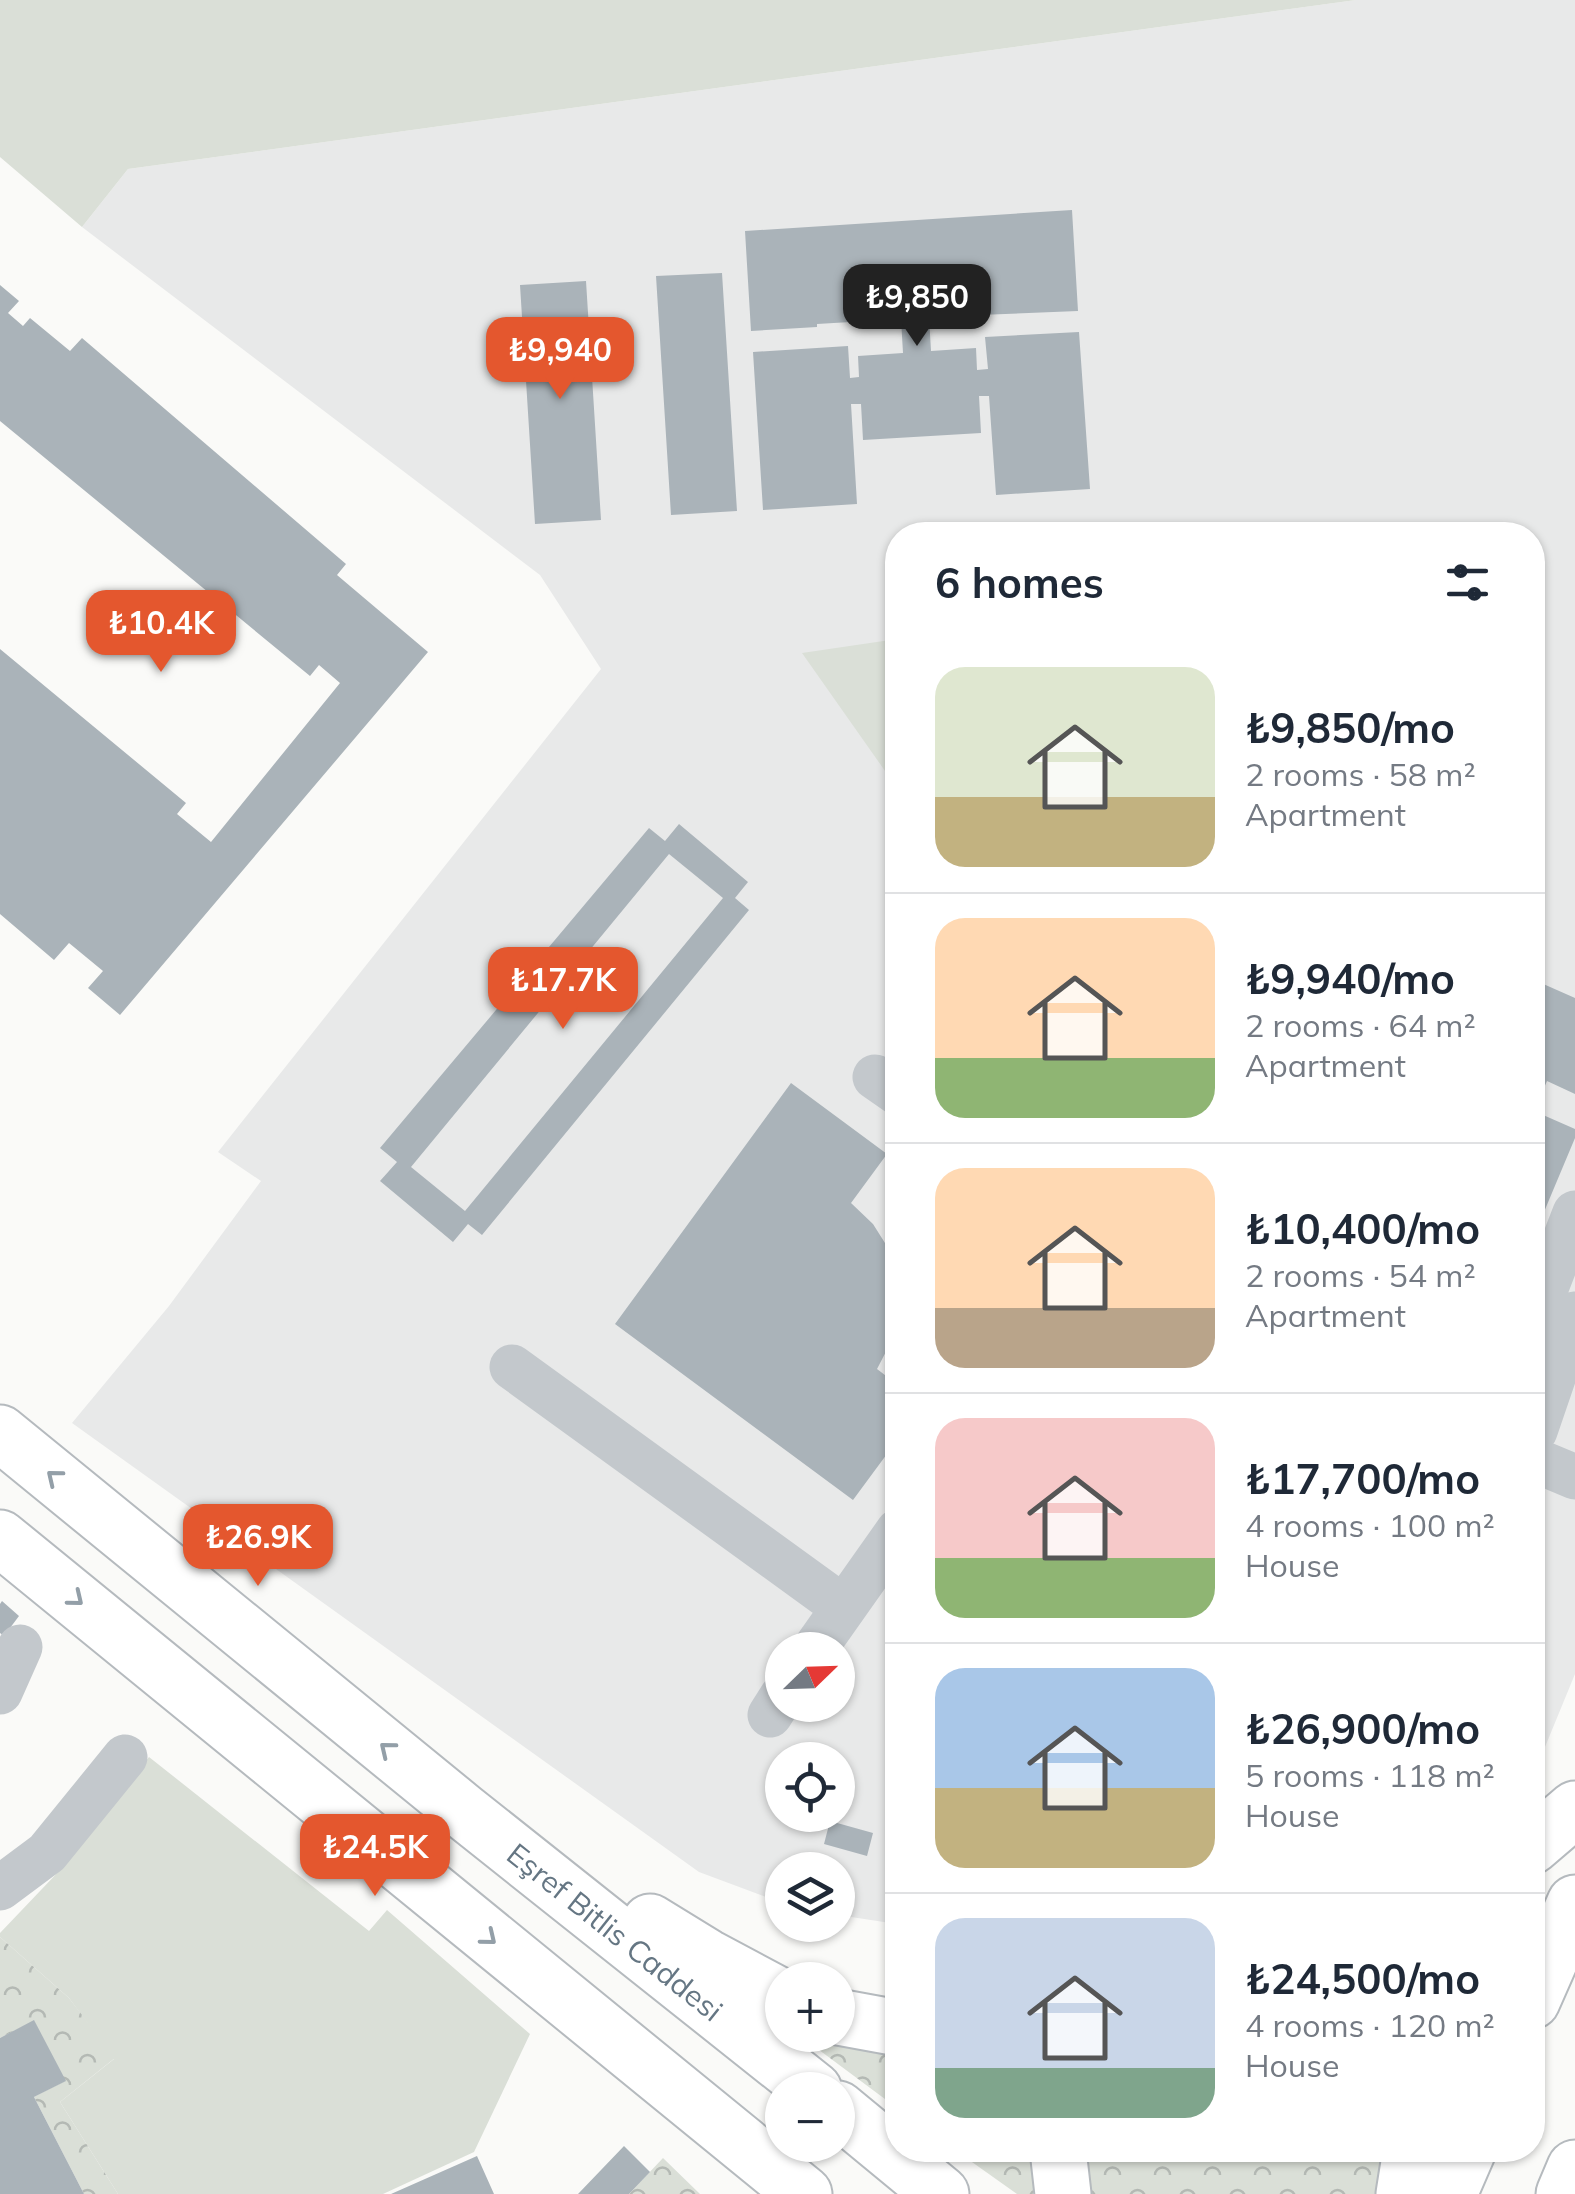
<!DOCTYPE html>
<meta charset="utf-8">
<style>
:root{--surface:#fff;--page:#f2f2f3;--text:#1f2937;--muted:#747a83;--line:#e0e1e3;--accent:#e4572e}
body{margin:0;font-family:Mulish,sans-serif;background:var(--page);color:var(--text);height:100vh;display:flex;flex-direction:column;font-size:38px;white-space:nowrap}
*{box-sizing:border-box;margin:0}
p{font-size:32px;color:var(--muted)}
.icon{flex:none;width:55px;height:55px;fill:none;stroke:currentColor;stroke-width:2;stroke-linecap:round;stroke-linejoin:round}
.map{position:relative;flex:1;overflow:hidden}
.side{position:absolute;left:885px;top:522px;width:660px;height:1640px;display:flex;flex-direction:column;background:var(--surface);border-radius:40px;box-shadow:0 2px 8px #0004}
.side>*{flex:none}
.needle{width:65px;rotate:67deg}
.controls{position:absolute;left:765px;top:1632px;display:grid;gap:20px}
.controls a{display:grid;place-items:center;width:90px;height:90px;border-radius:50%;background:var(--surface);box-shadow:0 2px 8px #0004;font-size:50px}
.price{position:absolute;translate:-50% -85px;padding:0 22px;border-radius:20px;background:var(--accent);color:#fff;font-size:32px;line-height:65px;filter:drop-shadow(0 2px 5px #0008)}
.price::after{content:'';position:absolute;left:50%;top:60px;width:30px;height:22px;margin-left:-15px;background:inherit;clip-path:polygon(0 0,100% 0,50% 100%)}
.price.current{background:#222;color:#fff}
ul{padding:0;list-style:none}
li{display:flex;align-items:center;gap:30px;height:250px;padding:0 50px}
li+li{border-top:2px solid var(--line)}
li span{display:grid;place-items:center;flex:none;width:280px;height:200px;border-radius:30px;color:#555}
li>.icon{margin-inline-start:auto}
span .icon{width:120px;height:120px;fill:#fffc;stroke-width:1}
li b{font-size:42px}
h2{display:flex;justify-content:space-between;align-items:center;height:120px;padding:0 50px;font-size:42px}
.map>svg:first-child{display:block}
</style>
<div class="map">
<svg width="1575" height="2194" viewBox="0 0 1575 2194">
<defs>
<pattern id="forest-crowns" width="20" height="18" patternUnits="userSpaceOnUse" patternTransform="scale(2.5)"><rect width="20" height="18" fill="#dadfd7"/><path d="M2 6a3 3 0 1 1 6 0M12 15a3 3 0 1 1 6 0" fill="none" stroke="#b4b9b4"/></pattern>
</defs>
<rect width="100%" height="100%" fill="#fafaf8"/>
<path fill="#e8e9e9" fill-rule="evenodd" d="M 1356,0 L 1575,0 L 1575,1674 L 1538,1764 L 1533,1767 L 1532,535 L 898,535 L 897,1924 L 838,1915 L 838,1870 L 782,1870 L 782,1903 L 699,1872 L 72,1423 L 169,1306 L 261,1181 L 218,1152 L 601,669 L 540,575 L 82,227 L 128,169 ZM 782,1650 L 838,1650 L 838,1705 L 782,1705 ZM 782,1760 L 838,1760 L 838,1815 L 782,1815 Z"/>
<path fill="#dadfd7" d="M 0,0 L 1356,0 L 128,169 L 82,227 L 0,157 Z
M 897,639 L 898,639 L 897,788 L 802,653 Z
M 149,1757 L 369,1931 L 387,1910 L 530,2034 L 474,2152 L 383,2194 L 118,2194 L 60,2102 L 114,2059 L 69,1998 L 0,1937 L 0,1933 L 61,1869 Z"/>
<path fill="url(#forest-crowns)" d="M 0,1937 L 69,1998 L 115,2058 L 60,2102 L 118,2194 L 84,2194 L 34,2097 L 65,2081 L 34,2021 L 0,2038 Z
M 799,2035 L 812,2035 L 874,2052 L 897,2053 L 897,2108 Z
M 955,2150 L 1038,2150 L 1044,2194 L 1017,2194 Z
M 1081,2150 L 1386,2150 L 1380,2194 L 1089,2194 Z
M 663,2158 L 700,2194 L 629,2194 Z"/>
<path fill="#aab3b9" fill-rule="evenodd" d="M 1072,210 L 1078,311 L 929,317 L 931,351 L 976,348 L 977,370 L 988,369 L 985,337 L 1079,332 L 1090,489 L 996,495 L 989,396 L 979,396 L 981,433 L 863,440 L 861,404 L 851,404 L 857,504 L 763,510 L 753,352 L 848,346 L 850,378 L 859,377 L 858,356 L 903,353 L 901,319 L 817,324 L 817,327 L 751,331 L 745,231 Z
M 722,273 L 737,511 L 671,515 L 656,276 Z
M 586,281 L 601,520 L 535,524 L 520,285 Z
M 0,285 L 19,301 L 8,313 L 23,326 L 30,318 L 70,351 L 82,338 L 346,564 L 337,575 L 428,652 L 120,1015 L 88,988 L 103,971 L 69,943 L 54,960 L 0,914 L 0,649 L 186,803 L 177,814 L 211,842 L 340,683 L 319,665 L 310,676 L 0,421 Z
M 679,824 L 748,882 L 735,898 L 749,910 L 482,1235 L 468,1224 L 453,1242 L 380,1181 L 397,1162 L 380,1148 L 649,828 L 665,841 ZM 669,854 L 723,898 L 465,1211 L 411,1167 Z
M 1532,979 L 1575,998 L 1575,1094 L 1547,1081 L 1534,1111 L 1575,1129 L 1575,1138 L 1536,1231 L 1532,1230 Z
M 791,1083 L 887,1154 L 851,1203 L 873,1224 L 890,1251 L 898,1277 L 898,1318 L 891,1342 L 877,1369 L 898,1385 L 898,1439 L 853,1500 L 615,1324 Z
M 2,1601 L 19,1616 L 4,1636 L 0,1633 L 0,1604 Z
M 830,1821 L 873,1833 L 867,1856 L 824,1844 Z
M 34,2020 L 66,2081 L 34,2097 L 84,2194 L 0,2194 L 0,2038 Z
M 624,2146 L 650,2172 L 629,2194 L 578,2194 Z
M 477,2156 L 494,2194 L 391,2194 Z"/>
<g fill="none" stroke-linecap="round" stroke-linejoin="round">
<g stroke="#b5babe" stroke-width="59">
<g id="major">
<path id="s1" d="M 0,1433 L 463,1811 L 814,2090"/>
<path d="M 0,1538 L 804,2194"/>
<path d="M 1532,1846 L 1575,1809"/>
<path d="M 650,1922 L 707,1957 L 782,1997"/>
<path d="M 1532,2001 L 1575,1903"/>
<path d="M 838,2017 L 898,2028"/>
<path d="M 838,2109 L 941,2194"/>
<path d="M 1058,2150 L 1063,2194"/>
<path d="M 1404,2194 L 1411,2150"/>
<path d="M 1449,2194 L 1468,2150"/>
<path d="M 1564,2194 L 1575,2168"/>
</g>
</g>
<path stroke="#c3c8cc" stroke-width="45" d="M 875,1077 L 898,1093
M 1532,1324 L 1575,1213
M 512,1367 L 843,1607
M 1535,1431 L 1575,1314
M 1532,1459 L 1575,1477
M 814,1650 L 898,1531
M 0,1692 L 20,1647
M 770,1715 L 782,1696
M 0,1888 L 47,1853 L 125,1757"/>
<use href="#major" stroke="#fff" stroke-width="55"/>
</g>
<defs><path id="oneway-chevron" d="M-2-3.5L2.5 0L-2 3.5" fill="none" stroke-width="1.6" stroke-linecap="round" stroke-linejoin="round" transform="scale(2.5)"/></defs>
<g stroke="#939fa8">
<use href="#oneway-chevron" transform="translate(54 1477) rotate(-141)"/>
<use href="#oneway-chevron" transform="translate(76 1599) rotate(39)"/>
<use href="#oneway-chevron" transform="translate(387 1749) rotate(-141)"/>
<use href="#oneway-chevron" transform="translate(489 1938) rotate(39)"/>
</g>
<g text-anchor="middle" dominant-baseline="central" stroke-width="10" stroke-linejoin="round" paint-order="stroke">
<g font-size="30" fill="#657683" stroke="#fff">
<text stroke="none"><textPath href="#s1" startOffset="792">Eşref Bitlis Caddesi</textPath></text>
</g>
</g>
</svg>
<div class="controls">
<a><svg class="needle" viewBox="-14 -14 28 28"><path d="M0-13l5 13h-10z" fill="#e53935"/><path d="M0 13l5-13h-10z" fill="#747a83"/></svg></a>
<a><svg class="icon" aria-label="locate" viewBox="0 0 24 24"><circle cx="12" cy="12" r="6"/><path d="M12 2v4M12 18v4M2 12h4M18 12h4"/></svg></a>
<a><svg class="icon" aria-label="layers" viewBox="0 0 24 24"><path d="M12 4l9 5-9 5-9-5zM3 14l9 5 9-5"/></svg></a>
<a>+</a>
<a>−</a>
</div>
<b class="price current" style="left:917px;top:349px">₺9,850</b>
<b class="price" style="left:560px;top:402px">₺9,940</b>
<b class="price" style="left:161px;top:675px">₺10.4K</b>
<b class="price" style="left:563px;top:1032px">₺17.7K</b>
<b class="price" style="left:258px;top:1589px">₺26.9K</b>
<b class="price" style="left:375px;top:1899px">₺24.5K</b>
<section class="side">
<h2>6 homes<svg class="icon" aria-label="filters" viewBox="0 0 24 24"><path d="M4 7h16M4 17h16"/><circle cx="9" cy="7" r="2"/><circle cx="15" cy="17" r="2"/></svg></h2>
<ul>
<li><span style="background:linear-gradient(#dfe7d0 65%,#c2b280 0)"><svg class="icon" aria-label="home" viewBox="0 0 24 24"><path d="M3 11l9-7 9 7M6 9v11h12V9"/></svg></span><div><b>₺9,850/mo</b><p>2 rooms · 58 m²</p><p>Apartment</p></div></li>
<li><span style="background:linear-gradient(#ffd9b3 70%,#8fb573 0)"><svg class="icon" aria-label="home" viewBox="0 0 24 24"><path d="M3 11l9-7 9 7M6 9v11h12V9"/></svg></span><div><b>₺9,940/mo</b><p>2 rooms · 64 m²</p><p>Apartment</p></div></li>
<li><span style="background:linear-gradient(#ffd9b3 70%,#b9a48a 0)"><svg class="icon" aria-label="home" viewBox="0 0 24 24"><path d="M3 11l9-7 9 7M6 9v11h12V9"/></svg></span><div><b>₺10,400/mo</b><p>2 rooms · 54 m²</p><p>Apartment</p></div></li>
<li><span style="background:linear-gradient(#f6c9c9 70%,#8fb573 0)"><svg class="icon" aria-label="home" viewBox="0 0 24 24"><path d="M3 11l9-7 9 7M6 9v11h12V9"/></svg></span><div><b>₺17,700/mo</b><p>4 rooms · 100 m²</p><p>House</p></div></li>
<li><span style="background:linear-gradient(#a9c7e8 60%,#c2b280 0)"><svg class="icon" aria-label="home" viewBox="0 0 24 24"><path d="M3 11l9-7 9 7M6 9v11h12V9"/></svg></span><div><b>₺26,900/mo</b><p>5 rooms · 118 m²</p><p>House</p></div></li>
<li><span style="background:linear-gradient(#c9d6e8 75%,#7fa58c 0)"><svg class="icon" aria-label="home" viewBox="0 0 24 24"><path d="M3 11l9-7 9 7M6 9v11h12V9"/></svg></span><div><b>₺24,500/mo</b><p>4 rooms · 120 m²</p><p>House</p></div></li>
</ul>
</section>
</div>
